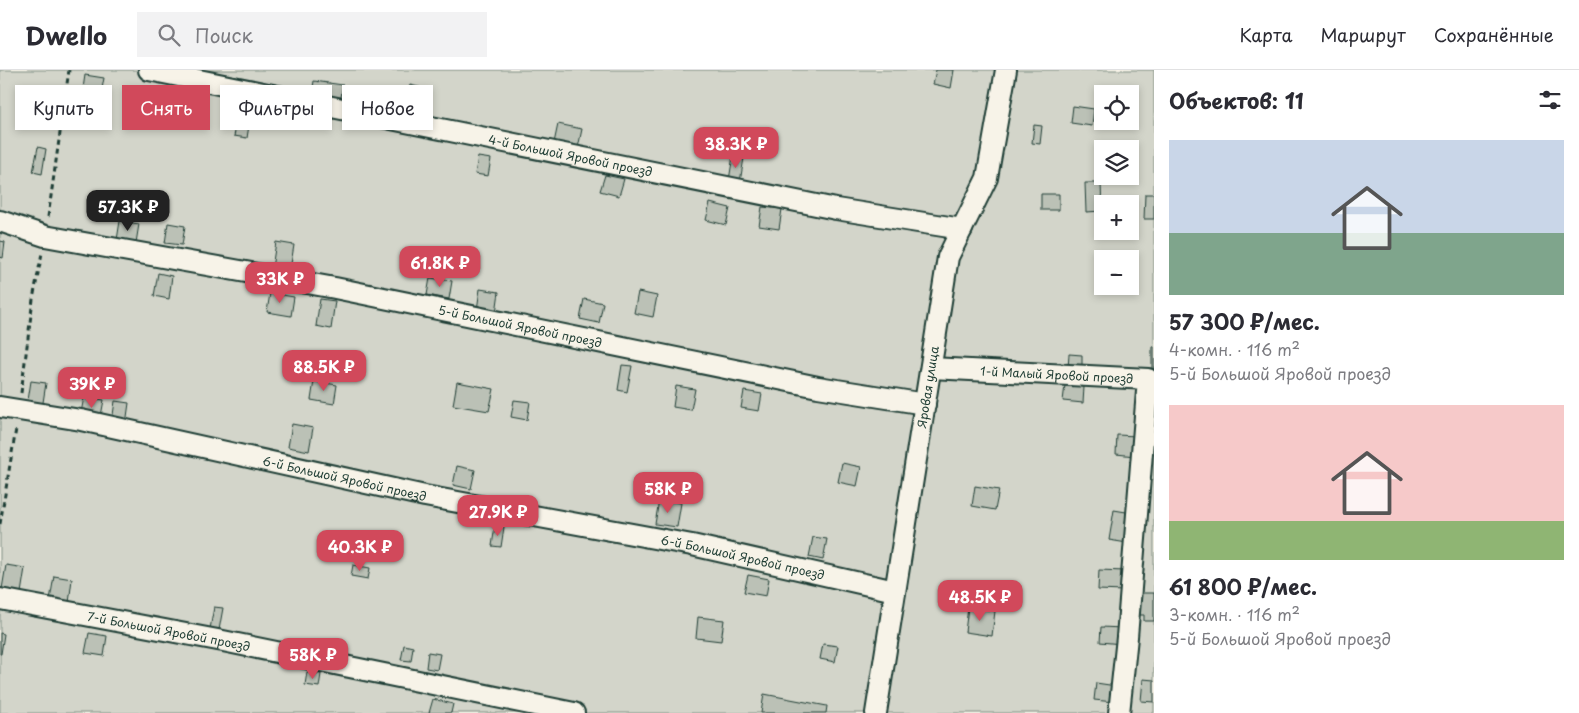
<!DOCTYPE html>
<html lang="ru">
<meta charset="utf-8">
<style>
:root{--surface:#fff;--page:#f2f2f3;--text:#2b2b33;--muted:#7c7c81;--line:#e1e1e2;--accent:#d1495b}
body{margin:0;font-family:"Playpen Sans",sans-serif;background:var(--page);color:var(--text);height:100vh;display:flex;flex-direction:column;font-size:19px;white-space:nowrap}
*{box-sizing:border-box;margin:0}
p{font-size:16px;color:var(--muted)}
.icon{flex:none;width:28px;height:28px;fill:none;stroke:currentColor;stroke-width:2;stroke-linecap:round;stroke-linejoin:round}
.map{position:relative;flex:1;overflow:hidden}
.side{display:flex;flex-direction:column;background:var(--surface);width:425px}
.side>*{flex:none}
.guide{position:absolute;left:15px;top:15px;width:475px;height:45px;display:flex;gap:10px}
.fabs{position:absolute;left:1094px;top:15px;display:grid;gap:10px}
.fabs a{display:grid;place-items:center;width:45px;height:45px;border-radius:0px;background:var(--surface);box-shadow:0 2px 8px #0003;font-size:25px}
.price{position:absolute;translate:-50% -42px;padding:0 11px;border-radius:10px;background:var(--accent);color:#fff;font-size:16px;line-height:32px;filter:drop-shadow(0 1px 2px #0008)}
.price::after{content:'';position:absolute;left:50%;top:30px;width:15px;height:11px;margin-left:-8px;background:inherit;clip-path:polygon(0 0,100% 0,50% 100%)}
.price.on{background:#222;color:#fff}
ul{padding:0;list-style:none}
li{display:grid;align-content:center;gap:10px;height:265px;padding:0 15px}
li span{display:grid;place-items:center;height:155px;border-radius:0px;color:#555}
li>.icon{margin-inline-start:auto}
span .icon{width:90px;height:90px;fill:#fffc;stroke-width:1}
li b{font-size:21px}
h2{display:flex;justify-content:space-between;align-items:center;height:60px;padding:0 15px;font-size:21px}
.pill{padding:0 18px;border-radius:0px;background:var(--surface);box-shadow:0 2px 8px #0003;font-size:18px;line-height:45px}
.pill.on{background:var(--accent);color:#fff}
header{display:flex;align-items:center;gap:30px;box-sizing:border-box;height:70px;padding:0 25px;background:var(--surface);border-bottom:1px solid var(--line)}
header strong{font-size:24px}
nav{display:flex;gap:28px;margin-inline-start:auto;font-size:18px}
.search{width:350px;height:45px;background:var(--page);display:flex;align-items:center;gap:12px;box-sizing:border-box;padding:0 18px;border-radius:0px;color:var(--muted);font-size:19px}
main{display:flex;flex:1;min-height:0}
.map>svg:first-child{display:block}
</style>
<header>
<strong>Dwello</strong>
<div class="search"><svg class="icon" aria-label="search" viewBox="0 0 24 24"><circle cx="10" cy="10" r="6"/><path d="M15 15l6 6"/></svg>Поиск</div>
<nav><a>Карта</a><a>Маршрут</a><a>Сохранённые</a></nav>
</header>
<main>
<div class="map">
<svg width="1154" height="643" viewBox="0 0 1154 643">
<rect width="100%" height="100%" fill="#f7f3e8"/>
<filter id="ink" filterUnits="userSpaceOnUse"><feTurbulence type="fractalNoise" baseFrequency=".02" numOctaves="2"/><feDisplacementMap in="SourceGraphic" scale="10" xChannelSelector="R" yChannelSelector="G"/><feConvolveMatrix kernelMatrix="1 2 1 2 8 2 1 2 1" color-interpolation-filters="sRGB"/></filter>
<g filter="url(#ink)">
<path fill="#d3d5ca" stroke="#79897f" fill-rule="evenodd" d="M 0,0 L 1154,0 L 1154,643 L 0,643 ZM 1102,24 L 1130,24 L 1130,51 L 1102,51 ZM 1102,79 L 1130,79 L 1130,106 L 1102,106 ZM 1102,134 L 1130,134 L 1130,161 L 1102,161 ZM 1102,189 L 1130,189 L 1130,216 L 1102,216 Z"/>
<path fill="#bbc1b6" stroke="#1f3d34" d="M 936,0 L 954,0 L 951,18 L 933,14 Z
M 85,5 L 104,8 L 99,35 L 81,32 Z
M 314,11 L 343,15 L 340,34 L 311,29 Z
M 410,15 L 427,19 L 421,46 L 403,42 Z
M 137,17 L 155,20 L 153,30 L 135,27 Z
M 350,17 L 365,19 L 362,37 L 347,35 Z
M 187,21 L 204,24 L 203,32 L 186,30 Z
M 1073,36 L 1094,39 L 1092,56 L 1071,53 Z
M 238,47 L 250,49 L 247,68 L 234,66 Z
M 558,54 L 582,59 L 578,78 L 554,73 Z
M 1034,55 L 1042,56 L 1040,74 L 1032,73 Z
M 38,77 L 46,79 L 42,104 L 33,102 Z
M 733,86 L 744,88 L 740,112 L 729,110 Z
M 478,87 L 491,89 L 488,106 L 475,104 Z
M 605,105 L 624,109 L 619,126 L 600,121 Z
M 1085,113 L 1101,113 L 1102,141 L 1086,142 Z
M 1041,124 L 1059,124 L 1059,140 L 1041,140 Z
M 1145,124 L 1154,124 L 1154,149 L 1144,149 Z
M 710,133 L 730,138 L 726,155 L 706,150 Z
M 762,137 L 782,139 L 779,159 L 759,156 Z
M 120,151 L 139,154 L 136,173 L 117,170 Z
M 168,153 L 185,156 L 182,175 L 165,173 Z
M 0,171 L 5,172 L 3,188 L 0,187 Z
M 276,172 L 294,175 L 290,200 L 272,198 Z
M 158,203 L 172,206 L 169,229 L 154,226 Z
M 430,208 L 452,211 L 449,229 L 427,225 Z
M 480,219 L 499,222 L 496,243 L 477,240 Z
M 638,222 L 657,226 L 653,247 L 634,243 Z
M 270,223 L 294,227 L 291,246 L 267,242 Z
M 320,229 L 335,231 L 331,259 L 316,256 Z
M 584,229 L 603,233 L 599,253 L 580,249 Z
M 1152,277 L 1154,277 L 1154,301 L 1152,301 Z
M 1069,284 L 1082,285 L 1082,300 L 1068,299 Z
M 622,295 L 632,296 L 627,322 L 618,320 Z
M 31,311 L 46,313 L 42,339 L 27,337 Z
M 314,311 L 337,315 L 334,334 L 311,330 Z
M 457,312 L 494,319 L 489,341 L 453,335 Z
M 1065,315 L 1084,317 L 1083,333 L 1063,331 Z
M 676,316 L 695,319 L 691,340 L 673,337 Z
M 744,321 L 762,324 L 759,341 L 741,338 Z
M 84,327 L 104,330 L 100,351 L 80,348 Z
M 514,330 L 530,332 L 527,350 L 511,347 Z
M 115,331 L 129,333 L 126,354 L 112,352 Z
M 292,354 L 313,358 L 309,381 L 288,377 Z
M 1117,365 L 1137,366 L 1135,386 L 1116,384 Z
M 842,393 L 861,397 L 857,416 L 838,412 Z
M 457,396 L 475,400 L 471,419 L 453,415 Z
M 975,416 L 999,420 L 995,440 L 972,436 Z
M 659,430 L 681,433 L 677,457 L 655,454 Z
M 1114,440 L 1132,443 L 1127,473 L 1109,470 Z
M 495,456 L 504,457 L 501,477 L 492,476 Z
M 813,467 L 827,469 L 823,490 L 809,487 Z
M 6,495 L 25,498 L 21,523 L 2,519 Z
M 353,495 L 370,498 L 368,509 L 351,506 Z
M 1099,500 L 1125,501 L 1123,521 L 1098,520 Z
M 748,505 L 769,509 L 766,526 L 744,522 Z
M 54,506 L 72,509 L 69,533 L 50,530 Z
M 1139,523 L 1154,523 L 1154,551 L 1144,551 L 1144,545 L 1138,545 Z
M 214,537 L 223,538 L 219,560 L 210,559 Z
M 968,537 L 995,541 L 992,566 L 965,562 Z
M 698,547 L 724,550 L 721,571 L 696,568 Z
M 1101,557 L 1123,558 L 1122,574 L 1100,572 Z
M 0,563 L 4,564 L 1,584 L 0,584 Z
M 89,563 L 107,566 L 104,586 L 85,583 Z
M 823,574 L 838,576 L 835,592 L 820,589 Z
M 404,575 L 413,577 L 411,591 L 401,590 Z
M 428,582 L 440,584 L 437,600 L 426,598 Z
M 307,602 L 321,604 L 319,617 L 305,615 Z
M 1143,609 L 1154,610 L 1154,632 L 1141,631 Z
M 1096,613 L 1116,616 L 1114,632 L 1094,630 Z
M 764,624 L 827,636 L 826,643 L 761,643 Z
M 433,629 L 453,634 L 451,643 L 429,643 Z"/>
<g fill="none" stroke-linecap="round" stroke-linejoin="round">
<g stroke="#1f3d34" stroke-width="24">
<g id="street">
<path id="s1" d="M 149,0 L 836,139 L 962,159"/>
<path id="s2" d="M 0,151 L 45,166 L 335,218 L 818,317 L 925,334"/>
<path id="s3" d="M 931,298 L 1148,309 L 1127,567 L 1119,643"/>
<path id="s4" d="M 0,337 L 81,350 L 425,426 L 692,475 L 895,521"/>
<path id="s5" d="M 0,529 L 223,571 L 574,643"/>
<path id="s6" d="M 876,643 L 948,187 L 987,108 L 1006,0"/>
</g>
</g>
<path stroke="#1f3d34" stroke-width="3" stroke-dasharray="5 4" stroke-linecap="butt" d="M 48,147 L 69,0
M 21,323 L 33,229 L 42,183
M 0,454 L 16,359"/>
<use href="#street" stroke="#f7f3e8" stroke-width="20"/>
</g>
</g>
<g text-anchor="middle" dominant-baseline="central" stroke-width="4" stroke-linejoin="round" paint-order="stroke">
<g font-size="12" fill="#1f3d34" stroke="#f7f3e8">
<text stroke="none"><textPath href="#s1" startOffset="430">4-й Большой Яровой проезд</textPath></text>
<text stroke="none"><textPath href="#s2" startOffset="531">5-й Большой Яровой проезд</textPath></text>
<text stroke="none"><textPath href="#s3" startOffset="126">1-й Малый Яровой проезд</textPath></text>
<text stroke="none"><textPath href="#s6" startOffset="330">Яровая улица</textPath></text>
<text stroke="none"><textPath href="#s4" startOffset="352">6-й Большой Яровой проезд</textPath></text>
<text stroke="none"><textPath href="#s4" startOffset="758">6-й Большой Яровой проезд</textPath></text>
<text stroke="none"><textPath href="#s5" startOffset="172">7-й Большой Яровой проезд</textPath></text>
</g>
</g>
</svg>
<div class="fabs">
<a><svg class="icon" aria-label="locate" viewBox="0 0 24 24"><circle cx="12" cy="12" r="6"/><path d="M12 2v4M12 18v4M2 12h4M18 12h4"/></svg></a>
<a><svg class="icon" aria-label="layers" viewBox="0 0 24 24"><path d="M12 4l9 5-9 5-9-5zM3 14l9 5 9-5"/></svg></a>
<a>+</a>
<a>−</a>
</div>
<b class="price" style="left:736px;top:99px">38.3K ₽</b>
<b class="price on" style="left:128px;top:162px">57.3K ₽</b>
<b class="price" style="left:440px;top:218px">61.8K ₽</b>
<b class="price" style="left:280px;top:234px">33K ₽</b>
<b class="price" style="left:324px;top:322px">88.5K ₽</b>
<b class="price" style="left:92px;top:339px">39K ₽</b>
<b class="price" style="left:668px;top:444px">58K ₽</b>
<b class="price" style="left:498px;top:467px">27.9K ₽</b>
<b class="price" style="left:360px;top:502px">40.3K ₽</b>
<b class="price" style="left:980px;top:552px">48.5K ₽</b>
<b class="price" style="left:313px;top:610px">58K ₽</b>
<div class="guide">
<a class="pill">Купить</a>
<a class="pill on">Снять</a>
<a class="pill">Фильтры</a>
<a class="pill">Новое</a>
</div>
</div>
<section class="side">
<h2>Объектов: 11<svg class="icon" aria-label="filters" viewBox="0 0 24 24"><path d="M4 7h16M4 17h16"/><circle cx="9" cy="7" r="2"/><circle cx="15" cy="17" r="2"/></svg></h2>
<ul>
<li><span style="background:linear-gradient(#c9d6e8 60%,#7fa58c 0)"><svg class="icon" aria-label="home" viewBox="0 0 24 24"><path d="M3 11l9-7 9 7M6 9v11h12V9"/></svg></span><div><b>57 300 ₽/мес.</b><p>4-комн. · 116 m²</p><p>5-й Большой Яровой проезд</p></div></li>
<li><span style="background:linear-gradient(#f6c9c9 75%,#8fb573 0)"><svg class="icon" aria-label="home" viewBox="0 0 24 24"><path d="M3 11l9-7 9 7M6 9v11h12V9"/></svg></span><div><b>61 800 ₽/мес.</b><p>3-комн. · 116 m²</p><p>5-й Большой Яровой проезд</p></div></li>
</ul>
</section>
</main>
